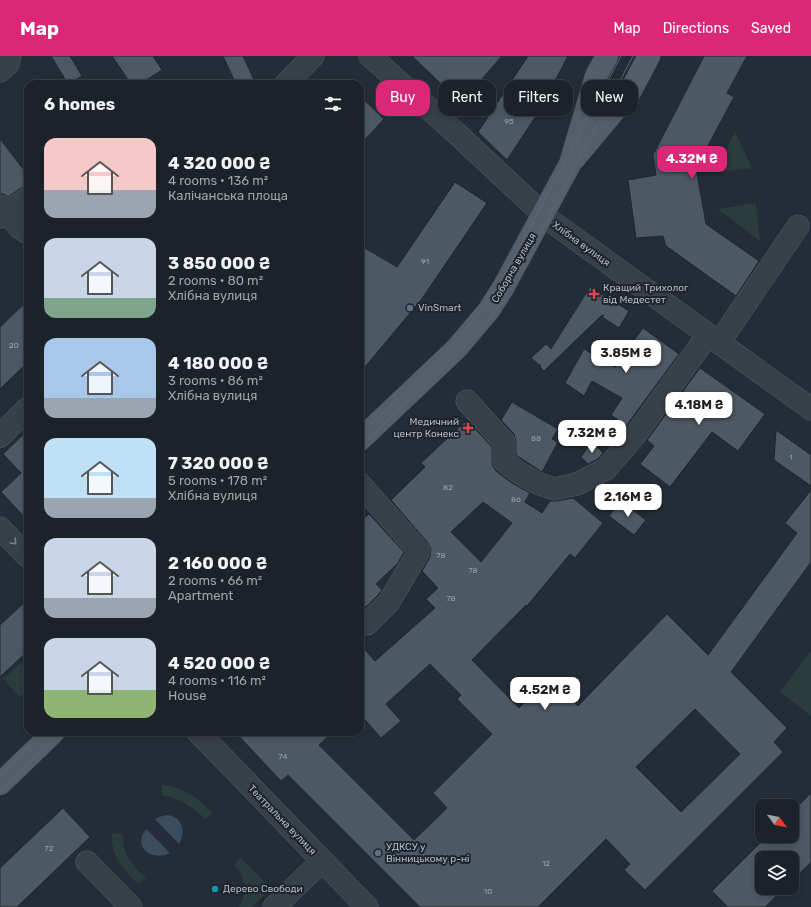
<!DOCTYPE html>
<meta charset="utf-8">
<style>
:root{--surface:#1b2229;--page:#282f35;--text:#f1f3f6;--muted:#a0a4a8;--line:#393f46;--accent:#db2777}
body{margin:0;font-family:Rubik,sans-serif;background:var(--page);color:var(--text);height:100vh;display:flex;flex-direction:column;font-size:15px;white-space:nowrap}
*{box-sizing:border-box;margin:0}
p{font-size:13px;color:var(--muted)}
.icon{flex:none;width:22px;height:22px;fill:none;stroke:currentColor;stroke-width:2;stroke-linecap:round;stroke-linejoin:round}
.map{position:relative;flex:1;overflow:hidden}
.drawer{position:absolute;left:24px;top:24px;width:340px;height:656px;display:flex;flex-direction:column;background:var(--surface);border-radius:12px;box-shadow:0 2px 6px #0003,0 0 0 1px var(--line)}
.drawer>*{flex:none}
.banner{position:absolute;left:376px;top:24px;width:375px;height:36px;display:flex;gap:8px}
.needle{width:26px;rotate:122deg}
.buttons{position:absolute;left:755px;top:743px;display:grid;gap:8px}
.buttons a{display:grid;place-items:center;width:44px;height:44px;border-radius:8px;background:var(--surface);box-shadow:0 2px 6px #0003,0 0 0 1px var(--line);font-size:20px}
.price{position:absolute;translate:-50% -34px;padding:0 9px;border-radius:8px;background:#fff;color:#222;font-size:13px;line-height:26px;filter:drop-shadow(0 1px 2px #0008)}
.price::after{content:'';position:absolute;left:50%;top:24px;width:12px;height:9px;margin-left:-6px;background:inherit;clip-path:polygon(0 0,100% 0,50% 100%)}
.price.current{background:var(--accent);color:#fff}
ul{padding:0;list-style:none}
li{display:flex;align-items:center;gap:12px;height:100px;padding:0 20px}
li span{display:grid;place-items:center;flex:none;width:112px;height:80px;border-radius:12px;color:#555}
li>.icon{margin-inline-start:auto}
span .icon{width:48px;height:48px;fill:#fffc;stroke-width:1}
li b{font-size:17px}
h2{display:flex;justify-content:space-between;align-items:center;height:48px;padding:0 20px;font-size:17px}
.pill{padding:0 14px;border-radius:12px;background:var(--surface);box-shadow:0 2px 6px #0003,0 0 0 1px var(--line);font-size:14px;line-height:36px}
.pill.current{background:var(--accent);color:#fff}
header{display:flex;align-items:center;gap:24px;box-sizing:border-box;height:56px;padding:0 20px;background:var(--accent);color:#fff}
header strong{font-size:19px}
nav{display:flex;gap:22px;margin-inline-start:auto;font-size:14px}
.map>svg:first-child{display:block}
</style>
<header>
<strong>Map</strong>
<nav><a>Map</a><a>Directions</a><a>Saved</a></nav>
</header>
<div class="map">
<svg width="811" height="851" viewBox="0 0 811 851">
<rect width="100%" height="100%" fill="#242d37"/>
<path fill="#2a3c3c" d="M 735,76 L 752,112 L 714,117 Z
M 756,147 L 760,185 L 718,153 Z
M 811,595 L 811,660 L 780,636 Z
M 28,600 L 28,634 L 20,641 L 3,623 Z
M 162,729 C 183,731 198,741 212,757 L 205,763 C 192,751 180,741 162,740 Z
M 112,777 L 123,779 C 122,800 132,808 146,822 L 138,828 C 124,814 110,799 112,777 Z
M 241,802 L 271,832 L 252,851 L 239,851 C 248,837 246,821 234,809 Z"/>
<path fill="#3b4c5f" d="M 167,759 C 182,761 187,775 179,788 L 155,763 L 159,761 Z
M 146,773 L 170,797 C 152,806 132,791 146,773 Z"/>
<path fill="#4c5863" stroke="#1f262f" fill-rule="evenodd" d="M 51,0 L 70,0 L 82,20 L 68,28 Z
M 112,0 L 153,0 L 162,14 L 140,28 L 131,28 Z
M 223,0 L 243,0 L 256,28 L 236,28 Z
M 412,0 L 502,0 L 461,47 Z
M 528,0 L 568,0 L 540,54 L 507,104 L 478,76 Z
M 704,0 L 747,0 L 727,37 L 734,41 L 696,112 L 706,168 L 759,205 L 736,240 L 666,190 L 663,180 L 636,182 L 628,124 L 656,119 L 653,99 Z
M 360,40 L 384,63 L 360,89 Z
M 0,83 L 28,119 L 28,130 L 21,132 L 8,141 L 4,138 L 0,138 Z
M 455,126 L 487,147 L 421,244 L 360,317 L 360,189 L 397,211 Z
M 590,231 L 629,255 L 619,272 L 602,261 L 604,259 L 601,260 L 544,315 L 540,311 L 541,310 L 531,302 L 546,288 L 551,293 Z
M 28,244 L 28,306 L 0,333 L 0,271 Z
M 643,272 L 679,298 L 626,370 L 611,359 L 622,342 L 592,325 L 584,340 L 565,327 L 584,293 L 615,311 Z
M 700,312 L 765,358 L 738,395 L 712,376 L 670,431 L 640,408 L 654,390 L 647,384 Z
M 512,346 L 558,373 L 552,383 L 558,386 L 542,416 L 516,399 L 516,386 L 514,378 L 501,364 Z
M 467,364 L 492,391 L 492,405 L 493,410 L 496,415 L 512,427 L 530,437 L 525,446 L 542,457 L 550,445 L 557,445 L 573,442 L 603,467 L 575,502 L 570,498 L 527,550 L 526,549 L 472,604 L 519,652 L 550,621 L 578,650 L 667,558 L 708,599 L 797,477 L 785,467 L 811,434 L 811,506 L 731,616 L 787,672 L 774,686 L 783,696 L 645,834 L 624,814 L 630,808 L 606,783 L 538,851 L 420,851 L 288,719 L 281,725 L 235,676 L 333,676 L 319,689 L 414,784 L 447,752 L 433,737 L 492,678 L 457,643 L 461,639 L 430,608 L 386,648 L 401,665 L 381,682 L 360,658 L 360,588 L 375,605 L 435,552 L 426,543 L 438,532 L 422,515 L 430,501 L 431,493 L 428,487 L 391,444 L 425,411 L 421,407 ZM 483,446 L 512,467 L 481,506 L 451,476 ZM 695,653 L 740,698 L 681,756 L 636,711 Z
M 28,374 L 28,465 L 1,436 L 21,417 L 3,398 Z
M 776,374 L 811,399 L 811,430 L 774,404 Z
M 592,385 L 603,397 L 598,403 L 588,408 L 581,401 Z
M 621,445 L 646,464 L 634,479 L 609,460 Z
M 369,458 L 404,496 L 397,508 L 376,528 L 382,534 L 379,538 L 366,551 L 360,550 L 360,466 Z
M 28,543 L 28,595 L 0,621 L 0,569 Z
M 811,737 L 811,806 L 792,825 L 792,802 L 762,802 L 762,832 L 785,832 L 765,851 L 728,851 L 712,835 L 767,780 L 792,780 L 792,756 Z
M 63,752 L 90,781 L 17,851 L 0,851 L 0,812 Z"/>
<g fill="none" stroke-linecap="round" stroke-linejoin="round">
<g stroke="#525a63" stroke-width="23">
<path id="minor" d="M 370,0 L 455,76 L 548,163 L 811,353
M 0,15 L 8,8 L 10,0
M 286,28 L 313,0
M 0,150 L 20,172 L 28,177
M 0,161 L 28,142
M 719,287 L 798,170
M 467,345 L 504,386 L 504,405 L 518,416 L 537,427 L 554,433 L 577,428 L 606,413 L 636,378 L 708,279
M 0,380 L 28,352
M 360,428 L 419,495 L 389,546 L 367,568 L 360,562
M 0,472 L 28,501
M 198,676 L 367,851
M 87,806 L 131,851
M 274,851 L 322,805"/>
</g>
<g stroke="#414851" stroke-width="23">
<path id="major" d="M 574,103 L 630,36 L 649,0
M 360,384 L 457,292 L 489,254 L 503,232 L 570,108 L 596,20 L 607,0
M 0,728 L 54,676"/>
</g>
<use href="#minor" stroke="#373f48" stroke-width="22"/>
<use href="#major" stroke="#555e68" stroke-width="22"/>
<path stroke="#5c6671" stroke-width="1" d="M 360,378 C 409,331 462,287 499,229 L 621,0
M 360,391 L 460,295 L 479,276 L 494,257 L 548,163 L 633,0
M 0,719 L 45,676
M 0,735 L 62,676"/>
</g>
<defs><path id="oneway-chevron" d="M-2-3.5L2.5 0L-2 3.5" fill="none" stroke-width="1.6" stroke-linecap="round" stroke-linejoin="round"/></defs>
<use stroke="#7b838c" href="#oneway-chevron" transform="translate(14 486) rotate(46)"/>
<g fill="#e0444e" stroke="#1d242d" stroke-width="1.5">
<path d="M592 232h4v4h4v4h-4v4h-4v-4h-4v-4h4z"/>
<path d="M466 366h4v4h4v4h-4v4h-4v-4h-4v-4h4z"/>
</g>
<g fill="#5c6f8a" stroke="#1d242d" stroke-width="1.5">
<circle cx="410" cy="252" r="4"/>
<circle cx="378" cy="797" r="4"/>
</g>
<circle fill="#0f9aa8" stroke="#1d242d" stroke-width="1.5" cx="215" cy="833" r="4"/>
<g text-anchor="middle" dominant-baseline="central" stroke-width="4" stroke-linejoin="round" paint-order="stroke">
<g font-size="8" fill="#98a2ac">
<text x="509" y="65">95</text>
<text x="425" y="205">91</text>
<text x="14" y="289">20</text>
<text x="536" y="382">88</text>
<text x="791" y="401">1</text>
<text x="448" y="431">82</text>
<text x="516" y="443">86</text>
<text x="441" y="499">78</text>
<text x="473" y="514">78</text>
<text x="451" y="542">78</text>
<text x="283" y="700">74</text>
<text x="49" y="792">72</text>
<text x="546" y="807">12</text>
<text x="488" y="835">10</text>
</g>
<g font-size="10" fill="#b2bac4" stroke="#1d242d">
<text transform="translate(581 188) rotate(36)">Хлібна вулиця</text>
<text transform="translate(514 212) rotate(-60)">Соборна вулиця</text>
<text transform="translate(282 764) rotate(46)">Театральна вулиця</text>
</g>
<g font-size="10" fill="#b2bac4" stroke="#1d242d" text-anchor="start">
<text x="603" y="232">Кращий Трихолог<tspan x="603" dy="12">від Медестет</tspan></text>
<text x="418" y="252">VinSmart</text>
<text x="459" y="366" text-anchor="end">Медичний<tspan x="459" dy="12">центр Конекс</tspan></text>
<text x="386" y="791">УДКСУ у<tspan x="386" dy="12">Вінницькому р-ні</tspan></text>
<text x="223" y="833">Дерево Свободи</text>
</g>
</g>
</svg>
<div class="buttons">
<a><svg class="needle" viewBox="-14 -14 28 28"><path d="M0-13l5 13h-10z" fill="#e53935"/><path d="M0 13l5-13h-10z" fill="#a0a4a8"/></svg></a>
<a><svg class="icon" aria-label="layers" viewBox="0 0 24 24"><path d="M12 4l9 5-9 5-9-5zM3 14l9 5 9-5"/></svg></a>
</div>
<b class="price current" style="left:692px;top:124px">4.32M ₴</b>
<b class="price" style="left:626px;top:318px">3.85M ₴</b>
<b class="price" style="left:699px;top:370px">4.18M ₴</b>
<b class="price" style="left:592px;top:398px">7.32M ₴</b>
<b class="price" style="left:628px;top:462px">2.16M ₴</b>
<b class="price" style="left:545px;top:655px">4.52M ₴</b>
<div class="banner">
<a class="pill current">Buy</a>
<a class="pill">Rent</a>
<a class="pill">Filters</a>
<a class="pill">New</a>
</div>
<section class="drawer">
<h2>6 homes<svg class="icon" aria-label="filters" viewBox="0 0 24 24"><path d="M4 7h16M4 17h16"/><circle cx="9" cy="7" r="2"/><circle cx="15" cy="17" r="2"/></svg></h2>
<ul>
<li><span style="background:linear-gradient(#f6c9c9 65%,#9aa5b1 0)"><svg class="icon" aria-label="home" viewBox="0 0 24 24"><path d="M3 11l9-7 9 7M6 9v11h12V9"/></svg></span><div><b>4 320 000 ₴</b><p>4 rooms · 136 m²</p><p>Калічанська площа</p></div></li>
<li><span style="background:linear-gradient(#c9d6e8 75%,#7fa58c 0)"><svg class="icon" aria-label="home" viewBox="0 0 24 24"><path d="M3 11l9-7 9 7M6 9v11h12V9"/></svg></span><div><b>3 850 000 ₴</b><p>2 rooms · 80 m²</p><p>Хлібна вулиця</p></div></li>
<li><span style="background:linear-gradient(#a9c7e8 75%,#9aa5b1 0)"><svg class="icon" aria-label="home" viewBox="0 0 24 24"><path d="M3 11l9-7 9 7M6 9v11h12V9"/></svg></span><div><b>4 180 000 ₴</b><p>3 rooms · 86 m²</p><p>Хлібна вулиця</p></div></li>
<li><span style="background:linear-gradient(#bfe0f5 75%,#9aa5b1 0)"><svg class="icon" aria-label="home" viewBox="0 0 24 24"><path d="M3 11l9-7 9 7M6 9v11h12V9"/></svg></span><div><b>7 320 000 ₴</b><p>5 rooms · 178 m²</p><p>Хлібна вулиця</p></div></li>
<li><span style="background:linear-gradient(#c9d6e8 75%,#9aa5b1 0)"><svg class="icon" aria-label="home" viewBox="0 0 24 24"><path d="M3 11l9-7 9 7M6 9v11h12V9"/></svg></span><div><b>2 160 000 ₴</b><p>2 rooms · 66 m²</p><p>Apartment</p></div></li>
<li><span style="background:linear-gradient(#c9d6e8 65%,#8fb573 0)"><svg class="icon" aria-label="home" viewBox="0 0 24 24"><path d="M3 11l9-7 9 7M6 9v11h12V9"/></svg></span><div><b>4 520 000 ₴</b><p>4 rooms · 116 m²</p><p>House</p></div></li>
</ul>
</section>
</div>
